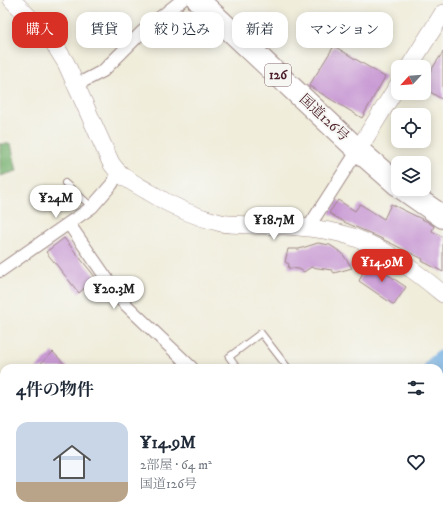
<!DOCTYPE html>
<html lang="ja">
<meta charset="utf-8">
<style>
:root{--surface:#fff;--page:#f6f6f7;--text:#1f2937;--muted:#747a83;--line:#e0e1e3;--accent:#d93025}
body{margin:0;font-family:"IM FELL DW Pica","Noto Serif JP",serif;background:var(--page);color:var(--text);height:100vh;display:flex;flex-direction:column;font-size:15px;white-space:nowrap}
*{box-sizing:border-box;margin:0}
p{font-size:13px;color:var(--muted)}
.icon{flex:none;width:22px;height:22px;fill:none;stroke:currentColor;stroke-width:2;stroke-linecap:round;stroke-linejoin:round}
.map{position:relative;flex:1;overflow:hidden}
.drawer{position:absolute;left:0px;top:364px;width:443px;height:156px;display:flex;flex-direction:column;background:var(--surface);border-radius:12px 12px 0 0;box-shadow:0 2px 10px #0003}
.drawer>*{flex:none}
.top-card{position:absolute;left:12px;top:12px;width:419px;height:36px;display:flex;gap:8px}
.needle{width:26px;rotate:244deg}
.tools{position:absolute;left:391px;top:60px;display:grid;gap:8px}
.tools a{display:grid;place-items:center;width:40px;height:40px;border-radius:8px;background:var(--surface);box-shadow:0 2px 10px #0003;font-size:20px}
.price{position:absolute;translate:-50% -34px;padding:0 9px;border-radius:14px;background:#fff;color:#222;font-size:13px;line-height:26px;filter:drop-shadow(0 1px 2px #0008)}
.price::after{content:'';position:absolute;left:50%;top:24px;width:12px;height:9px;margin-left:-6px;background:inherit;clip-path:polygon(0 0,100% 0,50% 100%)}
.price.on{background:var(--accent);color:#fff}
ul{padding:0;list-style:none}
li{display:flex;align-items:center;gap:12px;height:100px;padding:0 16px}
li+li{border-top:1px solid var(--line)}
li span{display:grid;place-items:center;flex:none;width:112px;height:80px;border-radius:12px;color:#555}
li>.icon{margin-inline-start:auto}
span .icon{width:48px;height:48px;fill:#fffc;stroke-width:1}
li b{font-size:17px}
h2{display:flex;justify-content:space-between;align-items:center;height:48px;padding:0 16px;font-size:17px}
.chip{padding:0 14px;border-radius:12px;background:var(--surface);box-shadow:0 2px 10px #0003;font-size:14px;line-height:36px}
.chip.on{background:var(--accent);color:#fff}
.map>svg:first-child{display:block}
</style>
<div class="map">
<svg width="443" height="520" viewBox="0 0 443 520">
<rect width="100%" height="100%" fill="#f6f6f2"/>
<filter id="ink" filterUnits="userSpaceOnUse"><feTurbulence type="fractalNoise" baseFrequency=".025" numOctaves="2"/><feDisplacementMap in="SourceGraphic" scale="8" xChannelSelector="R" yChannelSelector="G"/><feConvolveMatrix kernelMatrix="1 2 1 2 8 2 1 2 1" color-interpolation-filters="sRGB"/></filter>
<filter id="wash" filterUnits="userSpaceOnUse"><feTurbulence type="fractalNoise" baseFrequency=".012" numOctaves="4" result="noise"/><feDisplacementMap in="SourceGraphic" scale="16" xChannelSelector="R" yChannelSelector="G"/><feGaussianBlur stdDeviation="0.9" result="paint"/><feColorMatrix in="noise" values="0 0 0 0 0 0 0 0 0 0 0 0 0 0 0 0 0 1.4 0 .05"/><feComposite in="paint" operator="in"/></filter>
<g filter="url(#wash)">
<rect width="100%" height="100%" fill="#f0eddb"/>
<path fill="#77b16f" stroke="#60684d" d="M 0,144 L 11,144 L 17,171 L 0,176 Z"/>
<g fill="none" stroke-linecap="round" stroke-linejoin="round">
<path stroke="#6eace0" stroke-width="22" d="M 435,368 L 443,361
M 239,520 L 245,516"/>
</g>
<g id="blocks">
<path fill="#c797d3" d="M 334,46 L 385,77 L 362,118 L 309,86 Z
M 443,52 L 443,100 L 424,88 L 424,81 Z
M 338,200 L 355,211 L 360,204 L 384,219 L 391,204 L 428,222 L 434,226 L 432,231 L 443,237 L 443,272 L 422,261 L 423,259 L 372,234 L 344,222 L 329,213 Z
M 64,238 L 96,278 L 79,293 L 46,252 Z
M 318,243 L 330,245 L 342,253 L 352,268 L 334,273 L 332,270 L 311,267 L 304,272 L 299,269 L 288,268 L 289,264 L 285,262 L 288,249 L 299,249 Z
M 368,261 L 406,287 L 394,305 L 359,281 Z
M 53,352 L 68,368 L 36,368 Z"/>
</g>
</g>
<g filter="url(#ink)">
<use href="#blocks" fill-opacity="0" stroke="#9d8683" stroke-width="1"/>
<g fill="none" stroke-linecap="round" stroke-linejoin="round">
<g stroke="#9d8683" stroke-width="8">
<path id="lane" d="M 65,183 L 92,207
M 237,368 L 229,357 L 261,333 L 288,368"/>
</g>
<g stroke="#9d8683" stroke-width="14">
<path id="street" d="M 76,85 L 103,71 L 142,32 L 182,0
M 69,224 L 123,302 L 192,368
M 308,228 L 358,150
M 0,271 L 92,207 L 112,184 L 118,173
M 0,494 L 4,498
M 21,516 L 25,520"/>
</g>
<g stroke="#9d8683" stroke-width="18">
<path id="secondary" d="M 12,0 L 51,39 L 66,63 L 111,163 C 120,177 134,183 149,192 C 171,206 195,217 221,223 C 230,225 241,224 251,225 C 280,226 310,226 339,233 C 378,242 413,269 443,294
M 409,67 L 443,13
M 358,150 L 398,85
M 439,458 L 443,454
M 378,520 L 382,516"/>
</g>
<g stroke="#9d8683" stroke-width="24">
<path id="highway" d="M 198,0 L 358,150 L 398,185
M 403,189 L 443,217"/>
</g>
<use href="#lane" stroke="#fff" stroke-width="6"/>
<use href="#street" stroke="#fff" stroke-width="12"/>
<use href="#secondary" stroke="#fff" stroke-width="17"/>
<use href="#highway" stroke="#fff" stroke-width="22"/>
</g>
</g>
<g text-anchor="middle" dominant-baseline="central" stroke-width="3.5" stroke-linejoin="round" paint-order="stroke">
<rect fill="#f6f6f2" stroke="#7e6067" stroke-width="1" x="265" y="64" width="26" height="22" rx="3"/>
<g font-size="13" font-weight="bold" fill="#4a1f2b">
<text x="278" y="75">126</text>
</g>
<g font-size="14" fill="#4a1f2b" stroke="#f6f6f2">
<text transform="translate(324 118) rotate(43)">国道126号</text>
</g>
</g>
</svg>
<div class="tools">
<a><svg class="needle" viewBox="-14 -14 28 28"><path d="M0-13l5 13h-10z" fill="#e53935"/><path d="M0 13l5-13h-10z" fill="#747a83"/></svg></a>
<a><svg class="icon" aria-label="locate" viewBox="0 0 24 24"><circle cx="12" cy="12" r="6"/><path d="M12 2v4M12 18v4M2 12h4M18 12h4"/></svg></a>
<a><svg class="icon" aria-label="layers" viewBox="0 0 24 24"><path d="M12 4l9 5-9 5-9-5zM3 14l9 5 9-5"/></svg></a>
</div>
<b class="price" style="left:56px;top:219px">¥24M</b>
<b class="price" style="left:274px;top:241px">¥18.7M</b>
<b class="price on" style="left:382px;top:283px">¥14.9M</b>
<b class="price" style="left:114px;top:310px">¥20.3M</b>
<div class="top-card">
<a class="chip on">購入</a>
<a class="chip">賃貸</a>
<a class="chip">絞り込み</a>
<a class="chip">新着</a>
<a class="chip">マンション</a>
</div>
<section class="drawer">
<h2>4件の物件<svg class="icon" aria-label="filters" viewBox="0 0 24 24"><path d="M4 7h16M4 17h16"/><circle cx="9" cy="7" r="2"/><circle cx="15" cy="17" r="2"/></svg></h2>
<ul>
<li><span style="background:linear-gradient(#c9d6e8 75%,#b9a48a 0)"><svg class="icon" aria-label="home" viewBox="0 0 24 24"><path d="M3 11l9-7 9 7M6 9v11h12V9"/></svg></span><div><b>¥14.9M</b><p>2部屋 · 64 m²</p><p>国道126号</p></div><svg class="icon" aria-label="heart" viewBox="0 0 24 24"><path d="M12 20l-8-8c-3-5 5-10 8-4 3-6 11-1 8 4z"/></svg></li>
</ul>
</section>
</div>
